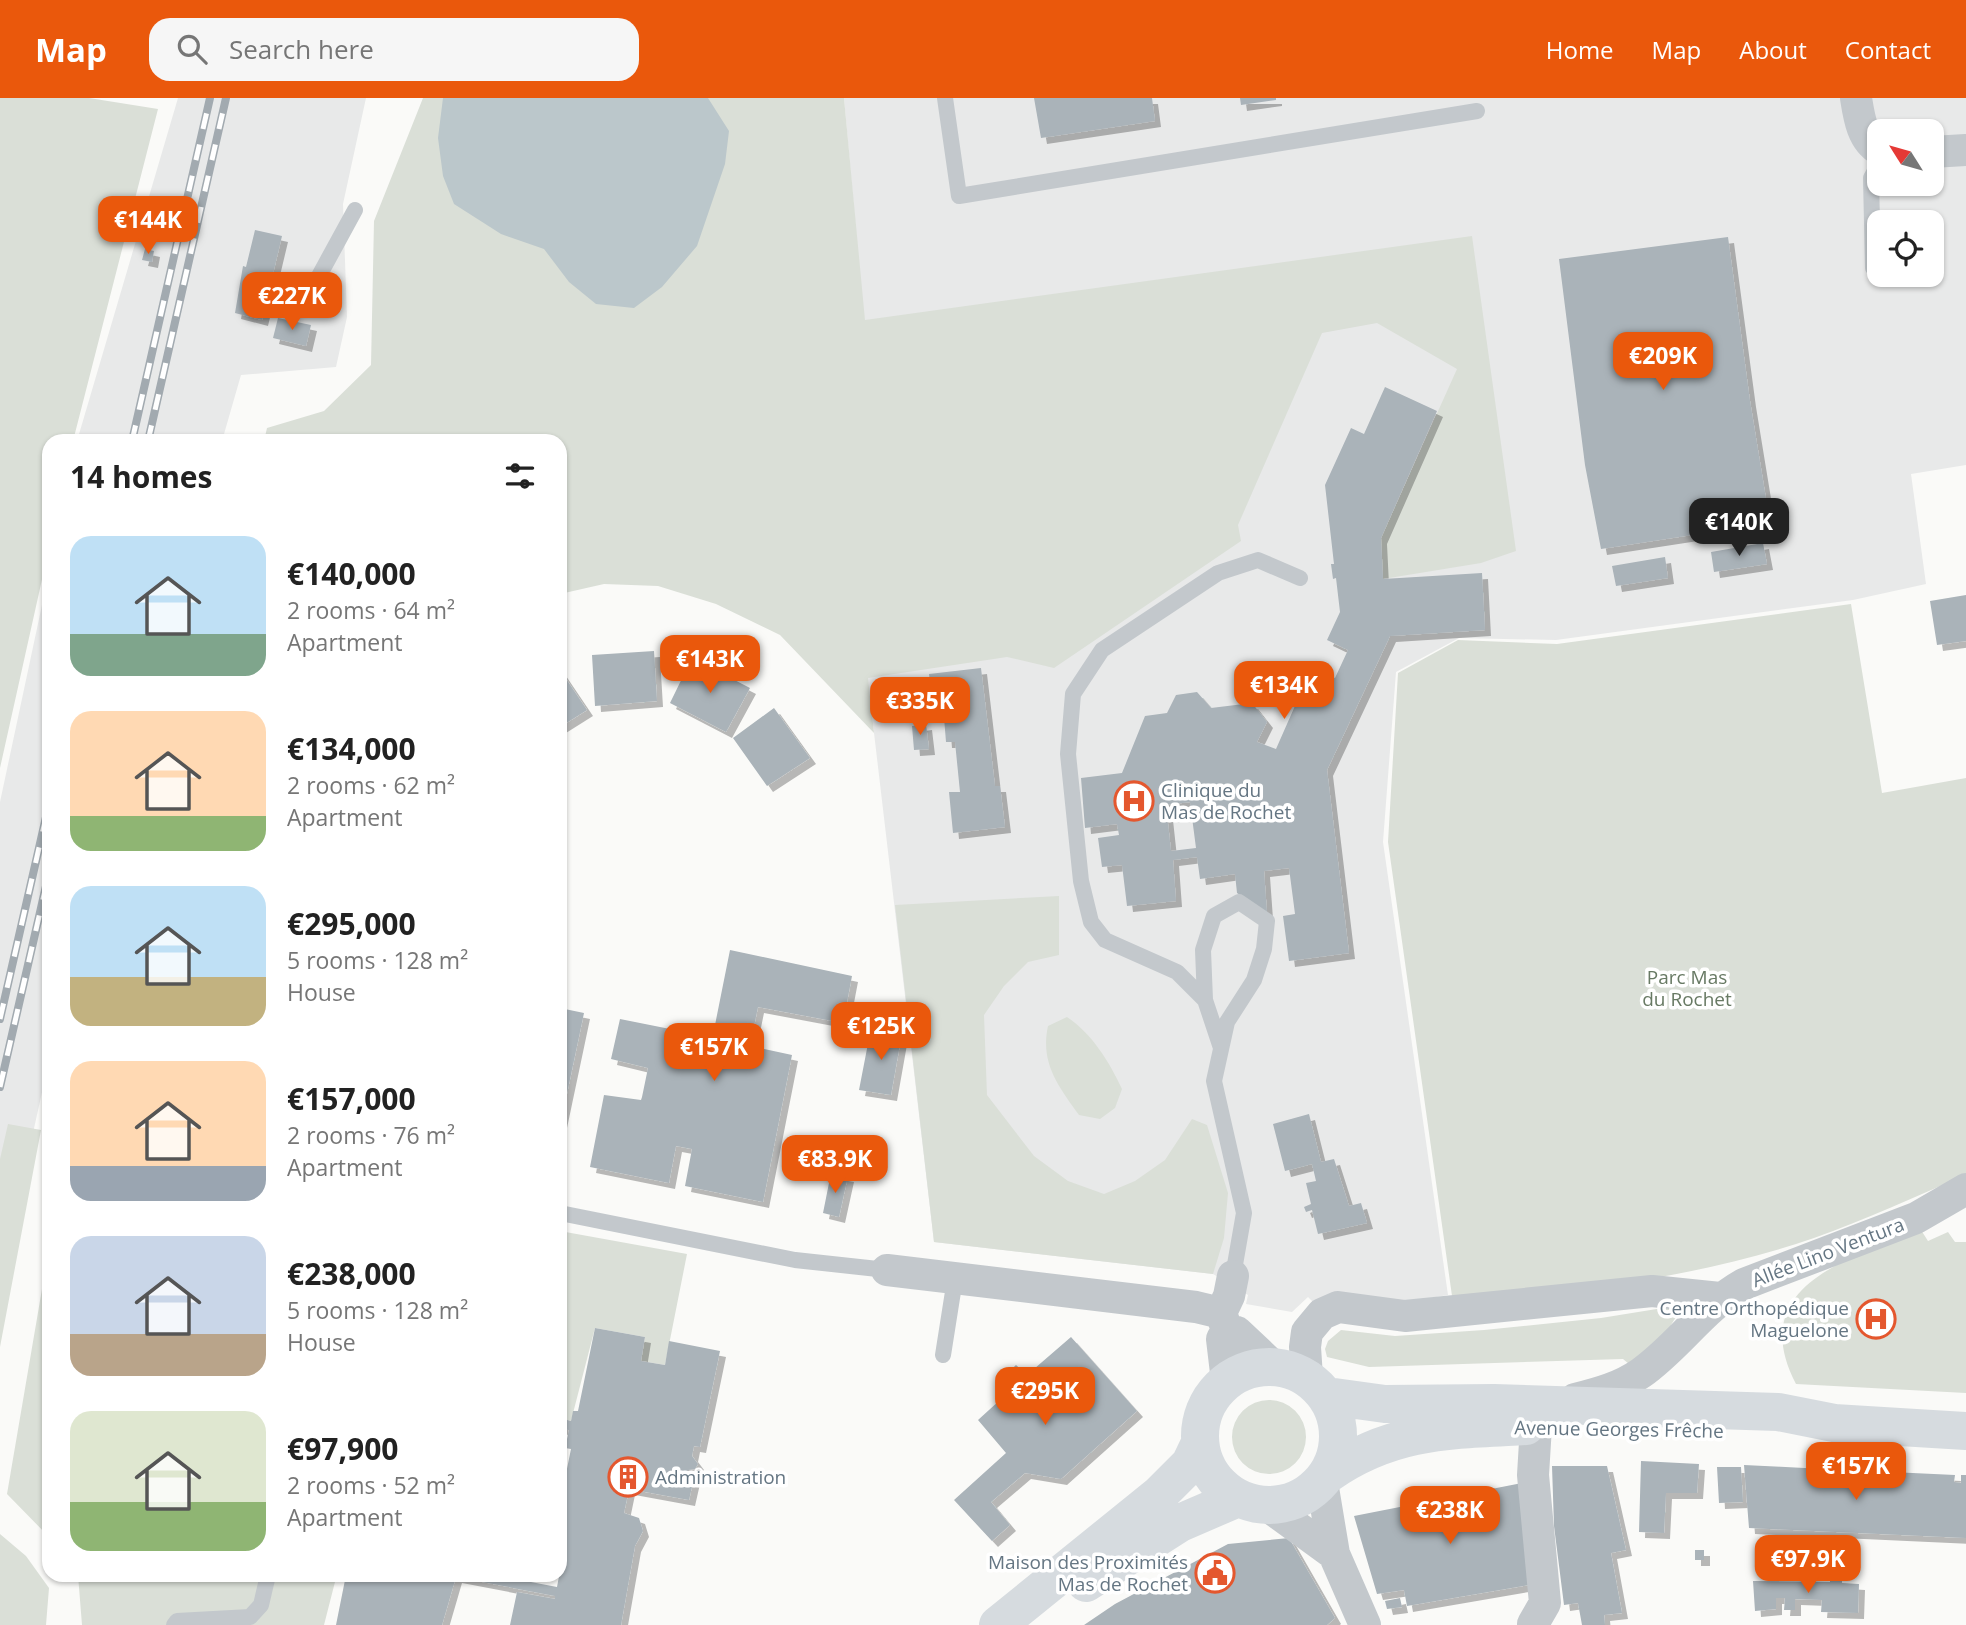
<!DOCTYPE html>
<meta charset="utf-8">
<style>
:root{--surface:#fff;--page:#f6f6f6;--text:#222;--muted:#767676;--accent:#ea580c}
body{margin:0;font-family:"Open Sans",sans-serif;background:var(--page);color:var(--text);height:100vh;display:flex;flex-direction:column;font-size:26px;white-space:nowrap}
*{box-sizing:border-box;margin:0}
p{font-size:23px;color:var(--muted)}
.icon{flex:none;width:38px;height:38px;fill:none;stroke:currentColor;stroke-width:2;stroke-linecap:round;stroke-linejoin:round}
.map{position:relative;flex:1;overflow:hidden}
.sheet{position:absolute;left:42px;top:336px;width:525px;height:1148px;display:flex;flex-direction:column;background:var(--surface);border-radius:21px;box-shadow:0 2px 5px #0004}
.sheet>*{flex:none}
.needle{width:46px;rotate:307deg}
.tools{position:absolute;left:1867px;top:21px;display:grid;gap:14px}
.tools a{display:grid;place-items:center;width:77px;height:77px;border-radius:14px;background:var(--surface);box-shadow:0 2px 5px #0004;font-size:35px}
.price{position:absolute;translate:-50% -60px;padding:0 16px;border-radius:14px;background:var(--accent);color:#fff;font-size:23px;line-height:46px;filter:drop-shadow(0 2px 4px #0008)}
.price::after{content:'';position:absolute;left:50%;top:42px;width:21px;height:16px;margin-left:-10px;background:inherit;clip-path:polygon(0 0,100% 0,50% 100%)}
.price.selected{background:#222;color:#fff}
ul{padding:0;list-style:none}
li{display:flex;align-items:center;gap:21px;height:175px;padding:0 28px}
li span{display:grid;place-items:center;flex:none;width:196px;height:140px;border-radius:21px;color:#555}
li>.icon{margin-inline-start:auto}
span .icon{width:84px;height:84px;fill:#fffc;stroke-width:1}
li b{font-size:30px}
h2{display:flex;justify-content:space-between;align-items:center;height:84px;padding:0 28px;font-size:30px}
header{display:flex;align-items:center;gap:42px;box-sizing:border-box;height:98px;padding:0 35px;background:var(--accent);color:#fff}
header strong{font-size:33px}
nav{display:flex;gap:38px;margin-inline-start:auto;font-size:24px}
.search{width:490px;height:63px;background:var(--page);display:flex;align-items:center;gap:18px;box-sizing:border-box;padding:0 24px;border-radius:21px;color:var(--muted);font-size:26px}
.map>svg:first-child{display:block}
</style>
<header>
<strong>Map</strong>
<div class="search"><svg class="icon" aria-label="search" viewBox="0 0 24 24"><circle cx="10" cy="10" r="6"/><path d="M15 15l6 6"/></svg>Search here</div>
<nav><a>Home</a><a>Map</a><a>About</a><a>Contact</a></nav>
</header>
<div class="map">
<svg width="1966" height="1527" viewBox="0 0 1966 1527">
<defs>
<filter id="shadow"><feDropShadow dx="6" dy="6" stdDeviation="0" flood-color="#0004"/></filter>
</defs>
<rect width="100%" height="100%" fill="#fafaf8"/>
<path fill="#e8e9e9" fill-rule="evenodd" d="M 178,0 L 366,0 L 343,106 L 347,219 L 336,269 L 241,277 L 222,343 L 77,343 Z
M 844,0 L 1966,0 L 1966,367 L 1911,376 L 1926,486 L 1853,502 L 1556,542 L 1459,540 L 1396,574 L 1383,744 L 1448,1197 L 1400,1205 L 1315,1206 L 1308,1199 L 1292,1214 L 1246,1206 L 1248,1197 L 1213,1176 L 934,1144 L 825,219 L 864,222 ZM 1880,33 L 1932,33 L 1932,86 L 1880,86 ZM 1880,124 L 1932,124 L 1932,177 L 1880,177 Z
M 49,474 L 49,963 L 0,1183 L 0,704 Z"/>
<path fill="#dadfd7" d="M 0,0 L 89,0 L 158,11 L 73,343 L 49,343 L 49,450 L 0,670 Z
M 423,0 L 844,0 L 865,222 L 1472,138 L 1516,453 L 1481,465 L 1383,481 L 1381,440 L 1457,271 L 1377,225 L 1322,235 L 1238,427 L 1241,443 L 1054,570 L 1007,559 L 868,580 L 874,635 L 780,537 L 716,506 L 658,488 L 604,486 L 560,496 L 560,343 L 264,343 L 267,330 L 324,313 L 371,267 L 374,123 Z
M 1851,506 L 1882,695 L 1966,680 L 1966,1077 C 1916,1098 1865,1122 1814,1140 C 1698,1180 1574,1194 1453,1205 L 1388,744 L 1398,575 L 1458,542 L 1557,546 Z
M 1059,798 L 1059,857 L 1028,864 L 1004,888 L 984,917 L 987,997 L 1034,1058 L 1068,1083 L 1104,1096 L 1135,1083 L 1165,1062 L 1192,1021 L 1207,1027 L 1228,1095 L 1224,1140 L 1213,1176 L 934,1144 L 895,807 Z
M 1067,919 C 1092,936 1109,963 1122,991 L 1115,1010 L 1100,1021 L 1079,1017 C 1058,988 1040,965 1048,928 Z
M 8,1026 L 41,1032 L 0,1249 L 0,1061 Z
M 1921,1132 L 1928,1143 L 1948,1134 L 1955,1144 L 1966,1144 L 1966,1295 L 1796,1286 C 1744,1186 1852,1160 1921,1132 Z
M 560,1133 L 687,1156 L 665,1267 L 641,1263 L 645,1239 L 595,1230 L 571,1323 L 560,1320 Z
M 49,1150 L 49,1439 L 7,1396 Z
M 1669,1209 L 1679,1214 L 1671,1227 L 1674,1232 L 1635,1271 L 1623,1261 L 1369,1269 L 1327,1259 L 1325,1251 L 1328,1243 L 1341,1232 L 1395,1238 L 1484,1232 L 1601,1220 Z
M1232 1339a37 37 0 1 1 74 0a37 37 0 1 1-74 0Z
M 0,1436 L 26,1458 L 49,1490 L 46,1527 L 0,1527 Z
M 78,1477 L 325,1477 L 336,1480 L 324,1527 L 82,1527 Z"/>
<path fill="#bbc7cb" d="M 443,0 L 708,0 L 729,33 L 725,66 L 697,148 L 662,189 L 634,210 L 596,206 L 569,184 L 544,151 L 501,136 L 454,106 L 443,78 L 438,40 Z"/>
<path fill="#aab3b9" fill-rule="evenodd" filter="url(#shadow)" d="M 1034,0 L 1152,0 L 1155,23 L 1041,40 Z
M 1240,0 L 1276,0 L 1276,2 L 1241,7 Z
M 255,132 L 282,138 L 262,222 L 235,215 L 243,168 L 246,169 Z
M 1728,139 L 1750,303 L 1770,425 L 1601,451 L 1585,367 L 1559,161 Z
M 145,151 L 154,153 L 152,164 L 142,162 Z
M 278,220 L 311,227 L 306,248 L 273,240 Z
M 1385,289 L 1437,313 L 1381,440 L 1383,481 L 1482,475 L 1485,532 L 1390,538 L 1327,672 L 1349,855 L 1289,863 L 1283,818 L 1295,816 L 1289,770 L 1264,773 L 1267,815 L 1237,795 L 1235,776 L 1200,781 L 1197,759 L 1173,762 L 1176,803 L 1127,808 L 1122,767 L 1102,769 L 1098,740 L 1119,737 L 1117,726 L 1085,730 L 1081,680 L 1122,675 L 1145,618 L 1167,615 L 1176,597 L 1197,594 L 1211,610 L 1252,605 L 1267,624 L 1257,644 L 1276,651 L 1298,601 L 1291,597 L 1305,566 L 1335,580 L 1348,552 L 1327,542 L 1340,514 L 1336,480 L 1333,481 L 1331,466 L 1334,466 L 1325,387 L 1351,330 L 1364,336 ZM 1190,704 L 1196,750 L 1171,753 L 1166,707 Z
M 1763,445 L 1767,466 L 1714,474 L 1711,454 Z
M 1665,459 L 1668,480 L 1616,488 L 1612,468 Z
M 1966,497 L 1966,543 L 1937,547 L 1930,503 Z
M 654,553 L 657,603 L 595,608 L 592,557 Z
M 692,560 L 750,590 L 726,634 L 670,605 Z
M 981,570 L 995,688 L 1000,688 L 1005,729 L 953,735 L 949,694 L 960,694 L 955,644 L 946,644 L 943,607 L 933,608 L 929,576 Z
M 560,572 L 587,612 L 560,629 Z
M 774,610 L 810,660 L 767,688 L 733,640 Z
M 926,626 L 929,651 L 914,652 L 912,628 Z
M 730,852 L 852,878 L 843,925 L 758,909 L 750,948 L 792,957 L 763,1104 L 685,1088 L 692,1051 L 676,1048 L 669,1085 L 590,1069 L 604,997 L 641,1002 L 642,999 L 648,970 L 611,961 L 620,921 L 695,936 L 692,953 L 709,957 Z
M 560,910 L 584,915 L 561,1024 L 560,1024 Z
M 871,930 L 902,935 L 891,997 L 859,992 Z
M 1309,1016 L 1321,1064 L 1334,1061 L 1349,1108 L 1361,1105 L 1367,1125 L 1318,1136 L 1312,1112 L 1306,1114 L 1304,1109 L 1311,1106 L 1306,1085 L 1316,1083 L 1312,1066 L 1285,1073 L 1273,1026 Z
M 831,1075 L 848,1078 L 839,1119 L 823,1115 Z
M 595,1230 L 645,1239 L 641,1263 L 665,1267 L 669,1243 L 720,1253 L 700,1349 L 694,1348 L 692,1358 L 698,1366 L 695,1371 L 688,1372 L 688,1378 L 694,1380 L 689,1402 L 629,1391 L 624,1415 L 639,1420 L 643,1433 L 635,1448 L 621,1527 L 510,1527 L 517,1494 L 555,1501 L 555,1498 L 456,1479 L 442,1527 L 336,1527 L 346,1477 L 495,1477 L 557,1489 L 566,1441 L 560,1439 L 560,1405 L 571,1351 L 565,1350 L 569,1332 L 560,1331 L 560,1320 L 571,1323 L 573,1313 L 578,1313 Z
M 1071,1239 L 1137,1313 L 1061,1381 L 1025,1375 L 991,1404 L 1010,1427 L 992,1443 L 954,1402 L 1006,1355 L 978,1322 L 1011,1292 L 1001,1281 L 1016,1267 L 1027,1277 Z
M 1641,1363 L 1699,1366 L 1697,1395 L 1666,1395 L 1664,1435 L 1639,1434 Z
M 1744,1367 L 1843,1372 L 1842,1379 L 1849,1379 L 1849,1372 L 1955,1377 L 1954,1384 L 1961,1385 L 1961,1377 L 1966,1377 L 1966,1440 L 1749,1430 Z
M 1552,1368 L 1607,1368 L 1626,1452 L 1611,1455 L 1622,1515 L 1604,1517 L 1605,1527 L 1582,1527 L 1578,1505 L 1564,1507 L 1554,1428 Z
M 1717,1369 L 1741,1369 L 1743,1404 L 1719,1405 Z
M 1522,1385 L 1534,1486 L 1407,1508 L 1404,1492 L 1377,1496 L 1354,1418 Z
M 1289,1440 L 1335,1520 L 1327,1527 L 1084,1527 L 1115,1506 L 1228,1446 Z
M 1695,1452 L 1704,1452 L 1704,1462 L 1695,1462 Z
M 1830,1479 L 1842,1480 L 1842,1485 L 1859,1486 L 1858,1515 L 1821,1514 L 1822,1502 L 1795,1501 L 1795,1512 L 1784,1512 L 1785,1500 L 1776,1500 L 1776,1511 L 1755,1513 L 1753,1483 L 1830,1484 Z
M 1400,1500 L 1402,1509 L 1387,1511 L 1385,1503 Z"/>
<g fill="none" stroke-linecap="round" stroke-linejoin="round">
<path stroke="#c3c8cc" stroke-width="16" d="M 945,0 L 959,98 L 1477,13
M 1873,170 L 1871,80 L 1880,64
M 319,178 L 355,112
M 1205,902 L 1203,852 L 1214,818 L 1239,804 L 1267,823 L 1264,851 L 1254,882 L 1227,924 L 1214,983 L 1244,1115 L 1233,1178
M 1221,950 L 1205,902 L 1177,874 L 1105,842 L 1091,824 L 1081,783 L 1068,656 L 1073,596 L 1102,552 L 1218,475 L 1258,462 L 1300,480
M 560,1115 L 795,1162 L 887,1172
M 943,1257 L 955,1181
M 174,1527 L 177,1523 L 250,1519 L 261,1507 L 268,1477"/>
<path stroke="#c3c8cc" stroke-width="32" d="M 1856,0 C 1859,19 1862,42 1880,52
M 1932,54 L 1966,52
M 887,1172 L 1196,1209 L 1221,1215
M 1227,1232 L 1237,1234 L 1274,1269
M 1307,1279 L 1305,1249 L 1307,1234 L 1322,1216 L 1338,1209 L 1405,1218 L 1652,1193 L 1720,1200
M 1227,1283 L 1222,1241 L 1227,1232 L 1221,1215 L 1229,1198 L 1233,1178
M 1575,1301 C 1599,1295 1621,1289 1641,1275 C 1679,1248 1703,1209 1744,1186 L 1916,1120 L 1966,1091
M 1322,1384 L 1334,1456 L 1365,1527
M 1268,1408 L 1334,1456
M 1533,1526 L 1545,1505 L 1533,1377 L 1536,1328"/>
<path stroke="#d6dbdf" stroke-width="38" d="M1200 1338a69 69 0 1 1 138 0a69 69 0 1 1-138 0Z
M 1327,1298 L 1385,1306 L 1494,1305 L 1778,1314 L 1834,1325 L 1966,1333
M 1328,1376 C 1392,1331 1451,1332 1526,1328
M 1086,1485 L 1180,1425 L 1238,1400
M 998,1527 L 1160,1396 L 1190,1366 L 1200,1345"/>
<g stroke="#a2aab0" stroke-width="8">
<path id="rail" d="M 132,343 L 210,0
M 148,343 L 226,0
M 0,921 L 49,706
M 0,989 L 49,775"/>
</g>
<use href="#rail" stroke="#fff" stroke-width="5" stroke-dasharray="16" stroke-linecap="butt"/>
</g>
<defs>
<g id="hospital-ring" transform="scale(2.0125)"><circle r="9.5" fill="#fff" stroke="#e4572e" stroke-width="1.5"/><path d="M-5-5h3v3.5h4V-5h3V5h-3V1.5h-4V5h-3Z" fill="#e4572e"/></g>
<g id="building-ring" transform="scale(2.0125)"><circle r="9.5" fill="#fff" stroke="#e4572e" stroke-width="1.5"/><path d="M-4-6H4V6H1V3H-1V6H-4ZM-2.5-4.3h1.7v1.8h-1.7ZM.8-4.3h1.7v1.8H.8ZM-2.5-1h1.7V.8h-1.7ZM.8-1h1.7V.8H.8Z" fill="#e4572e"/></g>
<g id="civic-ring" transform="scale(2.0125)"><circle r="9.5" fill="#fff" stroke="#e4572e" stroke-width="1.5"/><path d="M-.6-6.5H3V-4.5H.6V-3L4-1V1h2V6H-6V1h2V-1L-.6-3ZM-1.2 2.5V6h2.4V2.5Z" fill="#e4572e"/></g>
</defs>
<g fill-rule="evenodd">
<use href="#hospital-ring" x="1134" y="703"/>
<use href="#hospital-ring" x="1876" y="1221"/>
<use href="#building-ring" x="628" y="1379"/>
<use href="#civic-ring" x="1215" y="1475"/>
</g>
<g text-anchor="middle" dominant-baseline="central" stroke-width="7" stroke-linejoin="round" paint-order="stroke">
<g font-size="19" fill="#657683" stroke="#fff" text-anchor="start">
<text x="1161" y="692">Clinique du<tspan x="1161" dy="22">Mas de Rochet</tspan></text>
<text x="1849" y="1210" text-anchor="end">Centre Orthopédique<tspan x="1849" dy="22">Maguelone</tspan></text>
<text x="655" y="1379">Administration</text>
<text x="1188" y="1464" text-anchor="end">Maison des Proximités<tspan x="1188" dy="22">Mas de Rochet</tspan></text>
</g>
<g font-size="19" fill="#687a64" stroke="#fff">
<text x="1687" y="879">Parc Mas<tspan x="1687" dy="22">du Rochet</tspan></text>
</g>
<g font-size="19" fill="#657683" stroke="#fff">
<text transform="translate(1828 1154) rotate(-21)">Allée Lino Ventura</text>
<text transform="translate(1619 1331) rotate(1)">Avenue Georges Frêche</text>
</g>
</g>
</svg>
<div class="tools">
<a><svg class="needle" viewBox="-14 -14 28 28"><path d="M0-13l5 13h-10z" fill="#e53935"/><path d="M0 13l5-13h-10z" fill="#767676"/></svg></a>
<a><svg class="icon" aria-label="locate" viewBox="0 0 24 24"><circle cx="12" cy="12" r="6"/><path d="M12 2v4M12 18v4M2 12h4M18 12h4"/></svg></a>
</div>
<b class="price" style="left:148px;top:158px">€144K</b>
<b class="price" style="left:292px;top:234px">€227K</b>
<b class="price" style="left:1663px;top:294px">€209K</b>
<b class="price selected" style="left:1739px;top:460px">€140K</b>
<b class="price" style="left:710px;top:597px">€143K</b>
<b class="price" style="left:1284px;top:623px">€134K</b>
<b class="price" style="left:920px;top:639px">€335K</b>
<b class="price" style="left:881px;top:964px">€125K</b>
<b class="price" style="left:714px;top:985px">€157K</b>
<b class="price" style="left:835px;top:1097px">€83.9K</b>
<b class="price" style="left:1045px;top:1329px">€295K</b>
<b class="price" style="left:1856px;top:1404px">€157K</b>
<b class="price" style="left:1450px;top:1448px">€238K</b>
<b class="price" style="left:1808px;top:1497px">€97.9K</b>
<section class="sheet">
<h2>14 homes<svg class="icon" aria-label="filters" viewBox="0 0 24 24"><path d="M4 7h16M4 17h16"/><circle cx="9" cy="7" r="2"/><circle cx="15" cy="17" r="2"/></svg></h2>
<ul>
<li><span style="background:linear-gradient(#bfe0f5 70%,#7fa58c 0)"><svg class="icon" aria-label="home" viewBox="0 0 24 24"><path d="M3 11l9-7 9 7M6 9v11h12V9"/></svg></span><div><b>€140,000</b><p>2 rooms · 64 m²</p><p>Apartment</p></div></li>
<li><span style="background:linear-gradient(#ffd9b3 75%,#8fb573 0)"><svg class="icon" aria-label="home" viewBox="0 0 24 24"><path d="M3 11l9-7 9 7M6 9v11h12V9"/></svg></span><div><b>€134,000</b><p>2 rooms · 62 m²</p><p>Apartment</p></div></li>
<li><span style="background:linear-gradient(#bfe0f5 65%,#c2b280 0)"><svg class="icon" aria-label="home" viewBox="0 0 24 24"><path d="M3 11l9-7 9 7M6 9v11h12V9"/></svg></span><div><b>€295,000</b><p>5 rooms · 128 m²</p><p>House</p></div></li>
<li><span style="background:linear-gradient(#ffd9b3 75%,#9aa5b1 0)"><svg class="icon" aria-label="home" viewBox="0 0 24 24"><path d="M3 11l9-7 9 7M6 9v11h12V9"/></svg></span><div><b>€157,000</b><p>2 rooms · 76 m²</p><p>Apartment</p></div></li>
<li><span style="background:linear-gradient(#c9d6e8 70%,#b9a48a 0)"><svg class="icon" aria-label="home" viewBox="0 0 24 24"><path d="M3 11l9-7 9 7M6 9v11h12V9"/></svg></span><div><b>€238,000</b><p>5 rooms · 128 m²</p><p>House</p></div></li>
<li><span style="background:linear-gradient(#dfe7d0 65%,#8fb573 0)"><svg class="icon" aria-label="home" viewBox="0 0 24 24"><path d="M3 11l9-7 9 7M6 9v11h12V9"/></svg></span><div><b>€97,900</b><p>2 rooms · 52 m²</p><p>Apartment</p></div></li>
</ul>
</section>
</div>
